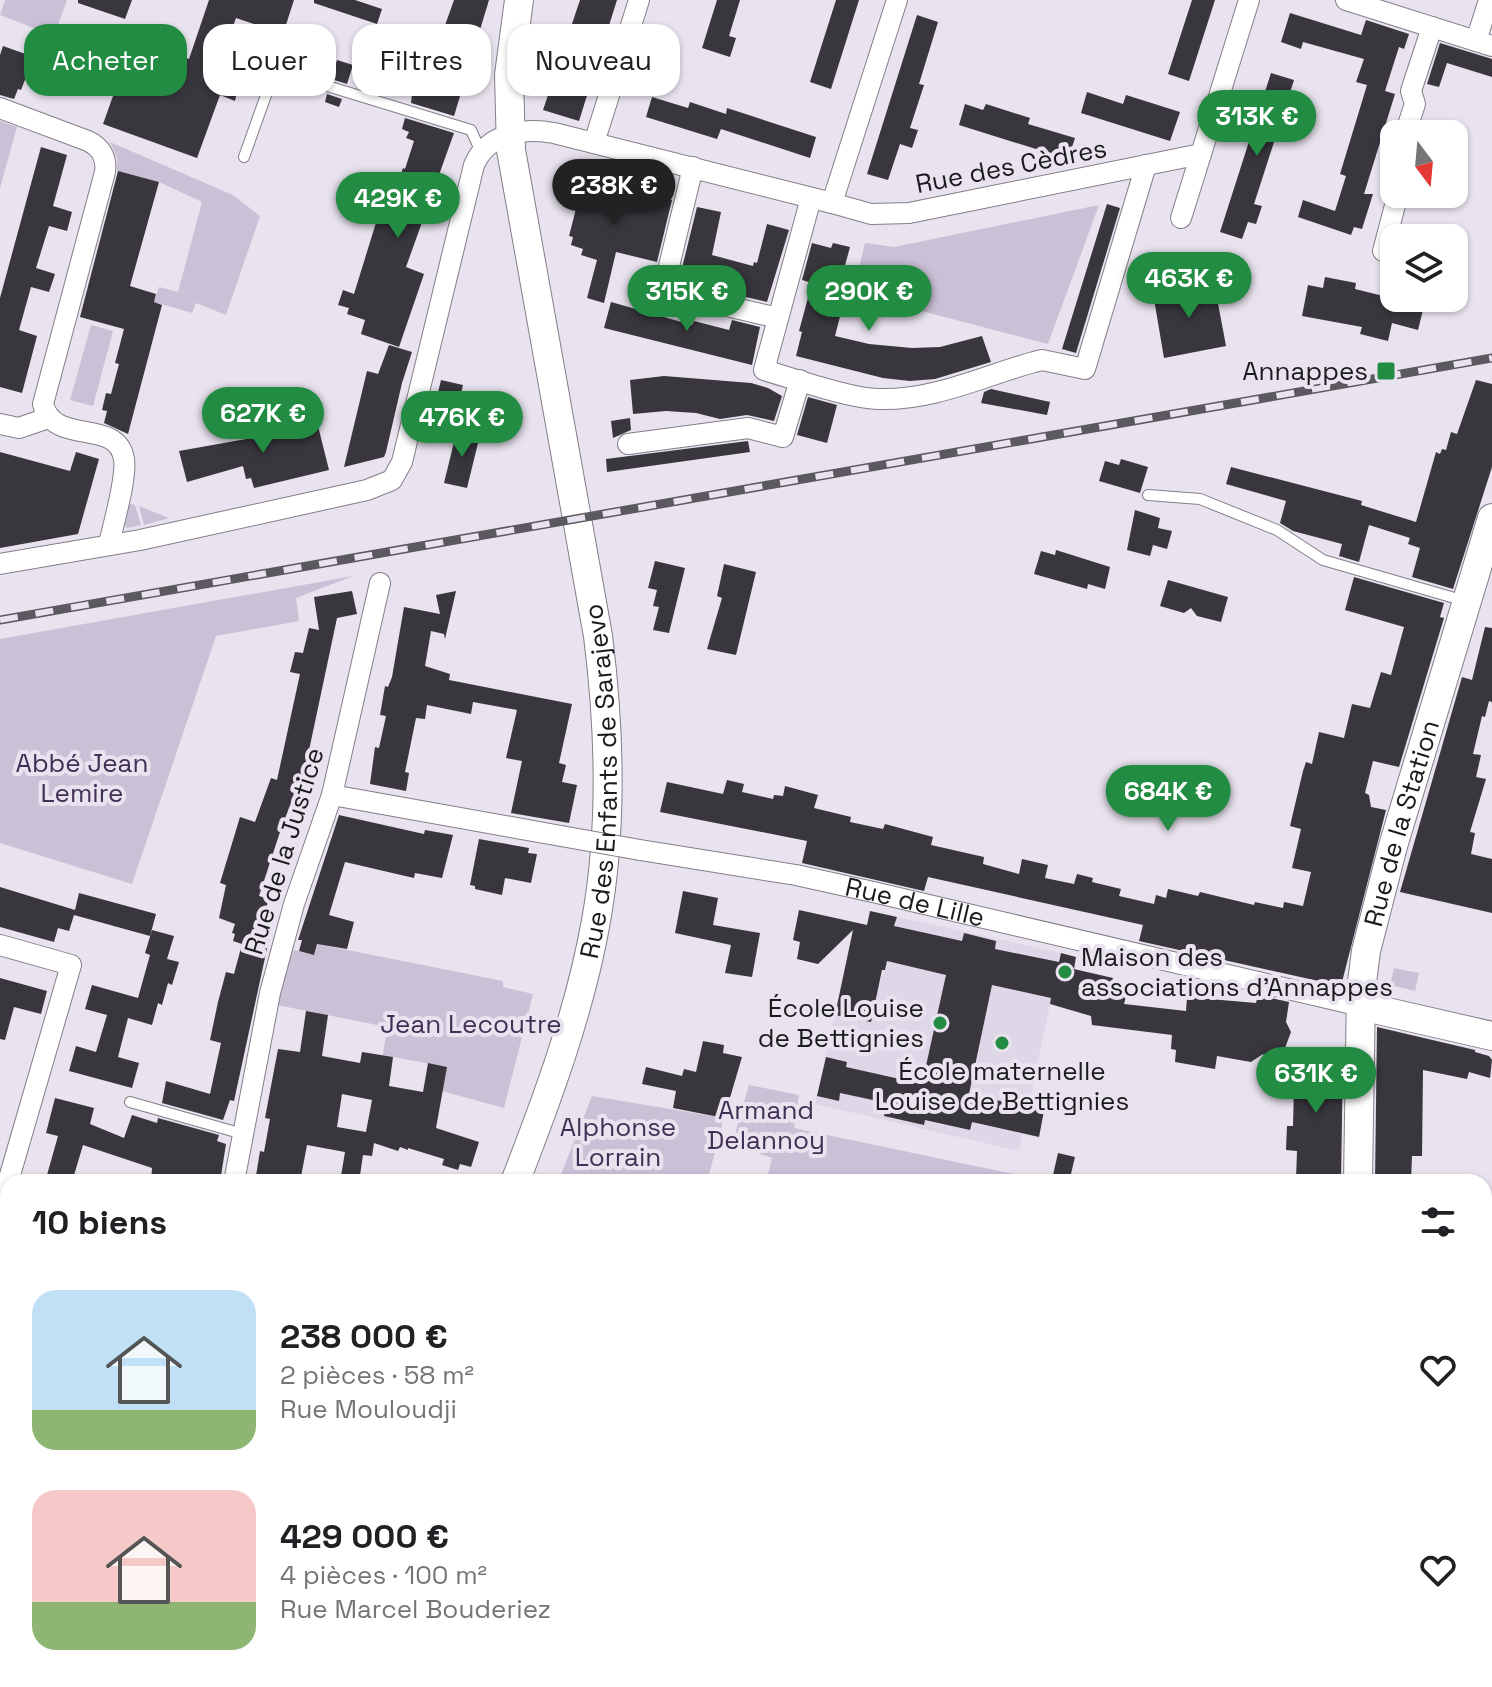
<!DOCTYPE html>
<html lang="fr">
<meta charset="utf-8">
<style>
:root{--surface:#fff;--page:#f6f6f6;--text:#202124;--muted:#757577;--accent:#228c43}
body{margin:0;font-family:"Space Grotesk",sans-serif;background:var(--page);color:var(--text);height:100vh;display:flex;flex-direction:column;font-size:30px;white-space:nowrap}
*{box-sizing:border-box;margin:0}
p{font-size:26px;color:var(--muted)}
.icon{flex:none;width:44px;height:44px;fill:none;stroke:currentColor;stroke-width:2;stroke-linecap:round;stroke-linejoin:round}
.map{position:relative;flex:1;overflow:hidden}
.sheet{position:absolute;left:0px;top:1174px;width:1492px;height:514px;display:flex;flex-direction:column;background:var(--surface);border-radius:24px 24px 0 0;box-shadow:0 2px 6px #0004}
.sheet>*{flex:none}
.hud{position:absolute;left:24px;top:24px;width:800px;height:72px;display:flex;gap:16px}
.needle{width:52px;rotate:164deg}
.controls{position:absolute;left:1380px;top:120px;display:grid;gap:16px}
.controls a{display:grid;place-items:center;width:88px;height:88px;border-radius:16px;background:var(--surface);box-shadow:0 2px 6px #0004;font-size:40px}
.price{position:absolute;translate:-50% -68px;padding:0 18px;border-radius:28px;background:var(--accent);color:#fff;font-size:26px;line-height:52px;filter:drop-shadow(0 2px 4px #0008)}
.price::after{content:'';position:absolute;left:50%;top:48px;width:24px;height:18px;margin-left:-12px;background:inherit;clip-path:polygon(0 0,100% 0,50% 100%)}
.price.current{background:#222;color:#fff}
ul{padding:0;list-style:none}
li{display:flex;align-items:center;gap:24px;height:200px;padding:0 32px}
li span{display:grid;place-items:center;flex:none;width:224px;height:160px;border-radius:24px;color:#555}
li>.icon{margin-inline-start:auto}
span .icon{width:96px;height:96px;fill:#fffc;stroke-width:1}
li b{font-size:34px}
h2{display:flex;justify-content:space-between;align-items:center;height:96px;padding:0 32px;font-size:34px}
.tag{padding:0 28px;border-radius:24px;background:var(--surface);box-shadow:0 2px 6px #0004;font-size:28px;line-height:72px}
.tag.current{background:var(--accent);color:#fff}
.map>svg:first-child{display:block}
</style>
<div class="map">
<svg width="1492" height="1687" viewBox="0 0 1492 1687">
<rect width="100%" height="100%" fill="#e8e3ee"/>
<path fill="#ded7e8" d="M 897,917 L 1061,953 L 1019,1151 L 815,1104 L 851,940 L 865,978 L 880,981 L 885,970 Z"/>
<path fill="#cbc1d7" d="M 5,0 L 67,0 L 54,36 L 0,15 Z
M 0,121 L 17,127 L 0,188 Z
M 110,142 L 233,195 L 260,216 L 226,315 L 196,303 L 192,313 L 154,302 L 159,287 L 178,292 L 202,202 L 159,182 L 117,171 L 117,158 Z
M 1099,205 L 1048,344 L 853,293 L 865,243 L 894,247 Z
M 91,325 L 113,331 L 93,406 L 70,400 Z
M 124,502 L 135,505 L 141,525 L 127,528 L 122,521 Z
M 139,506 L 169,518 L 144,525 Z
M 353,576 L 296,598 L 299,621 L 216,636 L 132,884 L 0,843 L 0,639 Z
M 317,944 L 503,981 L 503,987 L 533,994 L 504,1108 L 442,1091 L 446,1067 L 383,1055 L 387,1027 L 277,1005 L 290,949 L 314,955 Z
M 1394,968 L 1419,973 L 1415,991 L 1390,985 Z
M 749,1085 L 799,1095 L 794,1128 L 1052,1182 L 766,1182 L 772,1158 L 732,1144 Z
M 592,1096 L 724,1118 L 707,1182 L 558,1182 Z"/>
<path fill="#39363e" fill-rule="evenodd" d="M 78,0 L 132,0 L 125,19 L 78,3 Z
M 209,0 L 294,0 L 283,34 L 236,18 L 218,70 L 240,77 L 235,101 L 220,95 L 197,158 L 103,124 L 133,40 L 189,59 Z
M 314,0 L 355,0 L 382,9 L 377,24 L 314,3 Z
M 454,0 L 489,0 L 454,116 L 411,103 L 414,78 L 392,71 L 403,39 L 416,43 L 431,57 L 435,47 L 437,48 Z
M 580,0 L 617,0 L 579,121 L 543,110 Z
M 717,0 L 740,0 L 729,36 L 736,38 L 730,57 L 702,48 Z
M 836,0 L 859,0 L 831,89 L 810,82 Z
M 1192,0 L 1215,0 L 1189,81 L 1168,74 Z
M 1290,13 L 1361,35 L 1366,20 L 1409,34 L 1404,49 L 1399,47 L 1385,91 L 1395,94 L 1364,194 L 1373,194 L 1362,229 L 1354,227 L 1351,235 L 1298,217 L 1303,200 L 1335,211 L 1346,176 L 1340,174 L 1367,85 L 1356,82 L 1364,59 L 1303,42 L 1301,49 L 1281,42 Z
M 917,15 L 938,22 L 919,84 L 924,85 L 910,128 L 918,130 L 912,148 L 900,144 L 888,180 L 867,174 Z
M 1440,43 L 1492,59 L 1492,77 L 1447,63 L 1439,87 L 1427,84 Z
M 3,46 L 34,57 L 21,90 L 18,89 L 14,99 L 0,95 L 0,55 Z
M 337,60 L 353,65 L 347,84 L 331,79 Z
M 1271,73 L 1294,80 L 1254,204 L 1262,206 L 1256,224 L 1248,222 L 1242,239 L 1220,232 Z
M 1087,92 L 1123,104 L 1126,95 L 1180,112 L 1170,141 L 1081,113 Z
M 327,94 L 342,99 L 339,107 L 325,102 Z
M 652,97 L 688,108 L 690,102 L 726,114 L 727,108 L 816,137 L 810,158 L 721,129 L 717,139 L 646,117 Z
M 965,104 L 983,110 L 986,104 L 1030,118 L 1028,124 L 1075,138 L 1068,159 L 959,125 Z
M 405,118 L 454,133 L 406,267 L 424,274 L 399,347 L 361,334 L 365,320 L 347,314 L 349,308 L 338,305 L 343,290 L 354,294 L 391,174 L 400,177 L 403,168 L 405,169 L 414,141 L 406,138 L 409,132 L 402,129 Z
M 41,147 L 67,155 L 53,206 L 72,212 L 67,231 L 49,226 L 36,268 L 55,274 L 49,292 L 31,287 L 19,330 L 37,336 L 22,393 L 0,387 L 0,298 Z
M 118,171 L 159,182 L 130,286 L 156,294 L 154,302 L 162,305 L 128,434 L 104,423 L 107,411 L 102,410 L 106,393 L 111,394 L 119,364 L 115,363 L 124,329 L 80,317 Z
M 558,174 L 648,198 L 649,194 L 672,200 L 657,262 L 616,252 L 604,303 L 587,298 L 597,260 L 581,255 L 583,249 L 571,245 L 573,237 L 569,236 L 579,197 L 554,190 Z
M 1107,204 L 1120,208 L 1076,353 L 1062,349 Z
M 697,207 L 721,212 L 712,255 L 753,266 L 754,262 L 757,263 L 767,224 L 789,230 L 767,302 L 681,282 L 684,273 L 681,272 Z
M 812,243 L 831,248 L 833,243 L 850,247 L 836,299 L 844,301 L 835,336 L 869,344 L 912,348 L 940,347 L 982,336 L 991,362 L 935,379 L 910,381 L 883,378 L 796,356 L 802,332 L 799,331 L 812,283 L 802,280 Z
M 1325,277 L 1356,283 L 1355,289 L 1424,306 L 1418,330 L 1392,323 L 1388,341 L 1360,334 L 1362,327 L 1302,316 L 1308,285 L 1323,288 Z
M 1214,282 L 1226,346 L 1164,358 L 1153,293 Z
M 611,302 L 692,325 L 694,321 L 729,330 L 732,320 L 760,327 L 752,365 L 604,328 Z
M 389,345 L 412,352 L 402,383 L 386,452 L 384,457 L 344,467 L 367,371 L 378,374 Z
M 664,376 L 751,383 L 768,388 L 782,396 L 774,421 L 747,415 L 720,419 L 696,413 L 666,411 L 633,414 L 630,380 Z
M 441,380 L 463,385 L 456,414 L 434,409 Z
M 1476,380 L 1492,384 L 1492,467 L 1453,589 L 1412,577 L 1420,548 L 1408,544 L 1410,538 L 1369,525 L 1359,562 L 1339,556 L 1342,544 L 1293,531 L 1280,523 L 1286,501 L 1226,484 L 1231,467 L 1362,501 L 1361,505 L 1416,522 L 1436,452 L 1440,454 L 1442,449 L 1446,450 L 1451,432 L 1457,434 Z
M 991,389 L 1050,402 L 1047,415 L 981,403 L 984,392 Z
M 808,397 L 837,405 L 827,443 L 797,435 Z
M 313,406 L 329,470 L 254,488 L 251,478 L 246,479 L 243,466 L 187,482 L 179,451 L 303,429 L 298,409 Z
M 630,418 L 631,430 L 613,438 L 611,421 Z
M 457,430 L 480,435 L 467,488 L 444,483 Z
M 748,441 L 750,452 L 607,472 L 606,459 Z
M 0,452 L 70,471 L 76,452 L 99,459 L 78,534 L 0,548 Z
M 1121,459 L 1148,467 L 1140,493 L 1099,481 L 1105,461 L 1119,465 Z
M 1135,510 L 1160,518 L 1158,528 L 1172,531 L 1167,549 L 1153,545 L 1150,556 L 1127,550 Z
M 1056,550 L 1110,567 L 1105,589 L 1088,584 L 1087,589 L 1034,574 L 1041,551 L 1055,555 Z
M 655,561 L 685,568 L 669,633 L 653,630 L 659,607 L 653,606 L 657,590 L 648,588 Z
M 724,564 L 756,572 L 736,655 L 707,649 L 722,598 L 717,596 Z
M 1354,577 L 1444,603 L 1440,617 L 1444,618 L 1399,767 L 1373,761 L 1365,793 L 1369,795 L 1371,807 L 1386,810 L 1341,986 L 1139,941 L 1143,925 L 928,877 L 924,891 L 802,863 L 807,841 L 660,812 L 667,782 L 723,794 L 727,780 L 744,784 L 742,792 L 773,799 L 774,795 L 783,796 L 785,786 L 818,795 L 814,808 L 851,817 L 850,822 L 883,829 L 885,824 L 933,837 L 931,845 L 984,857 L 983,864 L 1019,874 L 1022,859 L 1048,865 L 1045,878 L 1074,884 L 1077,874 L 1093,878 L 1092,882 L 1121,889 L 1119,896 L 1154,904 L 1156,895 L 1166,898 L 1168,889 L 1198,896 L 1200,892 L 1254,905 L 1255,902 L 1283,908 L 1284,902 L 1303,906 L 1311,872 L 1292,868 L 1301,829 L 1290,826 L 1303,771 L 1306,762 L 1312,764 L 1319,732 L 1344,738 L 1352,704 L 1370,708 L 1381,672 L 1391,675 L 1404,627 L 1345,610 Z
M 1168,580 L 1228,597 L 1221,622 L 1197,616 L 1191,608 L 1184,613 L 1160,606 Z
M 352,591 L 357,614 L 337,618 L 304,774 L 302,774 L 281,829 L 259,896 L 269,899 L 260,926 L 271,930 L 234,1101 L 230,1100 L 223,1120 L 162,1103 L 166,1081 L 210,1094 L 221,1043 L 210,1040 L 218,1002 L 226,972 L 234,974 L 242,944 L 233,941 L 235,934 L 232,933 L 235,924 L 219,918 L 226,885 L 220,883 L 240,817 L 255,822 L 271,778 L 277,780 L 300,674 L 290,672 L 295,652 L 303,653 L 309,628 L 319,630 L 314,597 Z
M 456,591 L 445,639 L 444,634 L 431,631 L 425,666 L 450,674 L 449,680 L 572,704 L 559,763 L 566,765 L 562,782 L 577,785 L 569,823 L 511,813 L 522,761 L 506,758 L 517,710 L 473,702 L 471,714 L 427,705 L 425,719 L 416,718 L 405,772 L 409,773 L 406,791 L 370,784 L 375,747 L 379,748 L 386,716 L 380,715 L 385,686 L 388,687 L 392,677 L 404,607 L 440,614 L 436,595 Z
M 1485,627 L 1492,628 L 1492,702 L 1489,701 L 1485,717 L 1482,716 L 1473,754 L 1481,755 L 1476,777 L 1486,779 L 1470,832 L 1475,833 L 1471,854 L 1492,859 L 1492,913 L 1400,892 L 1462,677 L 1472,680 Z
M 339,815 L 424,834 L 425,830 L 453,835 L 442,878 L 415,873 L 414,878 L 345,862 L 329,915 L 354,922 L 347,949 L 317,944 L 314,955 L 299,951 L 302,940 L 298,940 Z
M 479,839 L 529,848 L 528,853 L 537,854 L 531,883 L 505,878 L 502,895 L 475,889 L 475,886 L 470,885 Z
M 0,887 L 75,910 L 79,893 L 156,914 L 150,936 L 74,915 L 69,931 L 58,928 L 54,942 L 0,927 Z
M 683,891 L 718,898 L 713,925 L 760,933 L 752,977 L 725,973 L 731,945 L 675,933 Z
M 799,910 L 867,925 L 870,911 L 897,917 L 894,926 L 962,941 L 964,933 L 996,941 L 995,949 L 1059,962 L 1061,953 L 1076,957 L 1074,969 L 1113,978 L 1111,984 L 1128,988 L 1124,1004 L 1186,1011 L 1187,997 L 1256,1003 L 1258,995 L 1289,1002 L 1286,1022 L 1291,1032 L 1282,1056 L 1269,1064 L 1263,1054 L 1251,1062 L 1217,1056 L 1215,1069 L 1175,1062 L 1176,1050 L 1171,1049 L 1172,1035 L 1092,1025 L 1091,1016 L 1050,1004 L 1051,998 L 992,985 L 969,1094 L 1044,1111 L 1039,1137 L 972,1122 L 970,1130 L 925,1120 L 924,1125 L 884,1116 L 887,1103 L 840,1093 L 839,1101 L 817,1096 L 826,1057 L 847,1062 L 846,1067 L 922,1084 L 946,975 L 887,961 L 885,970 L 882,970 L 871,1022 L 835,1015 L 853,930 L 818,964 L 797,959 L 800,942 L 793,940 Z
M 152,930 L 174,936 L 167,959 L 179,962 L 172,985 L 168,983 L 162,1005 L 158,1003 L 152,1025 L 128,1018 L 118,1057 L 139,1063 L 132,1088 L 69,1071 L 76,1046 L 96,1052 L 107,1015 L 85,1009 L 92,985 L 138,998 L 150,955 L 145,953 Z
M 0,978 L 47,991 L 41,1014 L 14,1007 L 5,1040 L 0,1039 Z
M 306,1011 L 328,1015 L 322,1056 L 360,1063 L 362,1052 L 393,1057 L 389,1086 L 423,1092 L 428,1063 L 447,1067 L 436,1128 L 479,1142 L 471,1167 L 460,1164 L 458,1170 L 442,1165 L 444,1159 L 408,1148 L 408,1150 L 400,1147 L 398,1151 L 374,1143 L 372,1156 L 363,1155 L 359,1182 L 340,1182 L 345,1152 L 307,1145 L 300,1182 L 255,1182 L 260,1151 L 264,1152 L 270,1119 L 265,1118 L 278,1049 L 300,1052 ZM 342,1094 L 372,1100 L 366,1132 L 337,1127 Z
M 1377,1027 L 1475,1050 L 1475,1052 L 1489,1056 L 1492,1060 L 1490,1078 L 1469,1072 L 1467,1079 L 1423,1070 L 1422,1156 L 1412,1156 L 1411,1182 L 1375,1182 Z
M 703,1041 L 724,1045 L 723,1053 L 742,1057 L 724,1118 L 673,1108 L 676,1091 L 642,1084 L 646,1067 L 682,1076 L 684,1069 L 696,1072 Z
M 1284,1053 L 1343,1055 L 1341,1182 L 1303,1182 L 1296,1180 L 1297,1151 L 1286,1150 L 1287,1126 L 1293,1126 L 1294,1085 L 1283,1085 Z
M 55,1098 L 94,1108 L 90,1124 L 124,1138 L 132,1115 L 157,1123 L 158,1118 L 219,1135 L 217,1141 L 226,1144 L 220,1182 L 151,1182 L 152,1168 L 83,1145 L 72,1182 L 47,1175 L 58,1136 L 46,1133 Z
M 1058,1153 L 1075,1157 L 1070,1178 L 1053,1175 Z"/>
<g fill="none" stroke-linecap="round" stroke-linejoin="round">
<g stroke="#837e88" stroke-width="12">
<path id="lane" d="M 244,157 L 275,70 L 471,130 L 481,152
M 1148,495 L 1200,499 L 1277,530 L 1323,560 L 1465,601
M 130,1102 L 243,1134
M 1056,1680 L 1061,1687"/>
</g>
<g stroke="#837e88" stroke-width="22">
<g id="street">
<path d="M 1346,0 L 1492,46"/>
<path d="M 1476,41 L 1489,0"/>
<path d="M 0,108 L 88,141 C 101,147 107,158 105,172 L 43,404 C 54,447 117,417 124,459 C 127,479 113,524 109,545"/>
<path d="M 1405,134 L 1415,104 L 1411,91 L 1432,27"/>
<path d="M 594,143 L 639,0"/>
<path d="M 693,167 L 663,291 L 778,318"/>
<path d="M 811,198 L 764,370 C 795,379 848,398 878,399 C 933,401 983,376 1034,362 L 1042,360 L 1085,369 L 1146,165"/>
<path d="M 832,203 L 871,214 L 909,213 L 1201,154 L 1249,0"/>
<path d="M 1181,218 L 1201,154"/>
<path d="M 1383,251 L 1398,194"/>
<path d="M 0,424 L 19,428 L 48,418"/>
<path d="M 628,444 L 748,428 L 783,437 L 800,380"/>
<path d="M 0,564 L 140,540 L 367,490 L 392,480 L 402,462 L 474,165 C 487,134 523,127 554,133 L 832,203 L 897,0"/>
<path d="M 332,795 L 561,836"/>
<path id="s1" d="M 640,850 L 796,875 L 873,892 L 1361,1006"/>
<path d="M 0,945 L 71,965 L 8,1182"/>
<path d="M 234,1182 L 270,993 L 294,904 L 332,795 L 380,583"/>
<path d="M 0,1211 L 8,1183"/>
<path d="M 1347,1680 L 1381,1687"/>
</g>
</g>
<g stroke="#837e88" stroke-width="30">
<g id="secondary">
<path d="M 1361,1006 L 1492,1036"/>
<path id="s2" d="M 515,1182 C 548,1097 580,1011 596,921 C 613,826 610,731 598,636 L 511,150 L 509,75 L 519,0"/>
<path id="s3" d="M 1358,1182 L 1361,990 L 1366,951 L 1393,846 L 1492,518"/>
<path d="M 272,1680 L 299,1687"/>
<path d="M 41,1687 L 149,1680"/>
<path d="M 342,1687 L 343,1680"/>
<path d="M 1185,1687 L 1201,1680"/>
</g>
</g>
<use href="#lane" stroke="#fff" stroke-width="10"/>
<use href="#street" stroke="#fff" stroke-width="20"/>
<use href="#secondary" stroke="#fff" stroke-width="28"/>
<g stroke="#5b595f" stroke-width="9">
<path id="rail" d="M 0,620 L 1492,358"/>
</g>
<use href="#rail" stroke="#e8e3ee" stroke-width="6" stroke-dasharray="18" stroke-linecap="butt"/>
<g stroke="#837e88" stroke-width="22" stroke-linecap="butt">
<path id="street-bridge" d="M 561,836 L 640,850"/>
</g>
<use href="#street-bridge" stroke="#fff" stroke-width="20"/>
</g>
<g fill="#228c43" stroke="#e8e3ee" stroke-width="3">
<rect x="1376" y="361" width="20" height="20" rx="4"/>
<circle cx="1065" cy="972" r="8"/>
<circle cx="940" cy="1023" r="8"/>
<circle cx="1002" cy="1043" r="8"/>
</g>
<g text-anchor="middle" dominant-baseline="central" stroke-width="8" stroke-linejoin="round" paint-order="stroke">
<g font-size="26" fill="#1b1a1d" stroke="#e8e3ee">
<text transform="translate(1011 166) rotate(-11)">Rue des Cèdres</text>
<text stroke="none"><textPath href="#s2" startOffset="414">Rue des Enfants de Sarajevo</textPath></text>
<text stroke="none"><textPath href="#s3" startOffset="364">Rue de la Station</textPath></text>
<text transform="translate(284 851) rotate(-73)">Rue de la Justice</text>
<text stroke="none"><textPath href="#s1" startOffset="280">Rue de Lille</textPath></text>
</g>
<g font-size="26" fill="#1b1a1d" stroke="#e8e3ee" text-anchor="end">
<text x="1368" y="371">Annappes</text>
<text x="1081" y="957" text-anchor="start">Maison des<tspan x="1081" dy="30">associations d'Annappes</tspan></text>
<text x="924" y="1008">École Louise<tspan x="924" dy="30">de Bettignies</tspan></text>
<text x="1002" y="1071" text-anchor="middle">École maternelle<tspan x="1002" dy="30">Louise de Bettignies</tspan></text>
</g>
<g font-size="26" fill="#422f56" stroke="#e8e3ee">
<text x="82" y="763">Abbé Jean<tspan x="82" dy="30">Lemire</tspan></text>
<text x="471" y="1024">Jean Lecoutre</text>
<text x="766" y="1110">Armand<tspan x="766" dy="30">Delannoy</tspan></text>
<text x="618" y="1127">Alphonse<tspan x="618" dy="30">Lorrain</tspan></text>
</g>
</g>
</svg>
<div class="controls">
<a><svg class="needle" viewBox="-14 -14 28 28"><path d="M0-13l5 13h-10z" fill="#e53935"/><path d="M0 13l5-13h-10z" fill="#757577"/></svg></a>
<a><svg class="icon" aria-label="layers" viewBox="0 0 24 24"><path d="M12 4l9 5-9 5-9-5zM3 14l9 5 9-5"/></svg></a>
</div>
<b class="price" style="left:1257px;top:158px">313K €</b>
<b class="price current" style="left:614px;top:227px">238K €</b>
<b class="price" style="left:398px;top:240px">429K €</b>
<b class="price" style="left:1189px;top:320px">463K €</b>
<b class="price" style="left:687px;top:333px">315K €</b>
<b class="price" style="left:869px;top:333px">290K €</b>
<b class="price" style="left:263px;top:455px">627K €</b>
<b class="price" style="left:462px;top:459px">476K €</b>
<b class="price" style="left:1168px;top:833px">684K €</b>
<b class="price" style="left:1316px;top:1115px">631K €</b>
<div class="hud">
<a class="tag current">Acheter</a>
<a class="tag">Louer</a>
<a class="tag">Filtres</a>
<a class="tag">Nouveau</a>
</div>
<section class="sheet">
<h2>10 biens<svg class="icon" aria-label="filters" viewBox="0 0 24 24"><path d="M4 7h16M4 17h16"/><circle cx="9" cy="7" r="2"/><circle cx="15" cy="17" r="2"/></svg></h2>
<ul>
<li><span style="background:linear-gradient(#bfe0f5 75%,#8fb573 0)"><svg class="icon" aria-label="home" viewBox="0 0 24 24"><path d="M3 11l9-7 9 7M6 9v11h12V9"/></svg></span><div><b>238 000 €</b><p>2 pièces · 58 m²</p><p>Rue Mouloudji</p></div><svg class="icon" aria-label="heart" viewBox="0 0 24 24"><path d="M12 20l-8-8c-3-5 5-10 8-4 3-6 11-1 8 4z"/></svg></li>
<li><span style="background:linear-gradient(#f6c9c9 70%,#8fb573 0)"><svg class="icon" aria-label="home" viewBox="0 0 24 24"><path d="M3 11l9-7 9 7M6 9v11h12V9"/></svg></span><div><b>429 000 €</b><p>4 pièces · 100 m²</p><p>Rue Marcel Bouderiez</p></div><svg class="icon" aria-label="heart" viewBox="0 0 24 24"><path d="M12 20l-8-8c-3-5 5-10 8-4 3-6 11-1 8 4z"/></svg></li>
</ul>
</section>
</div>
